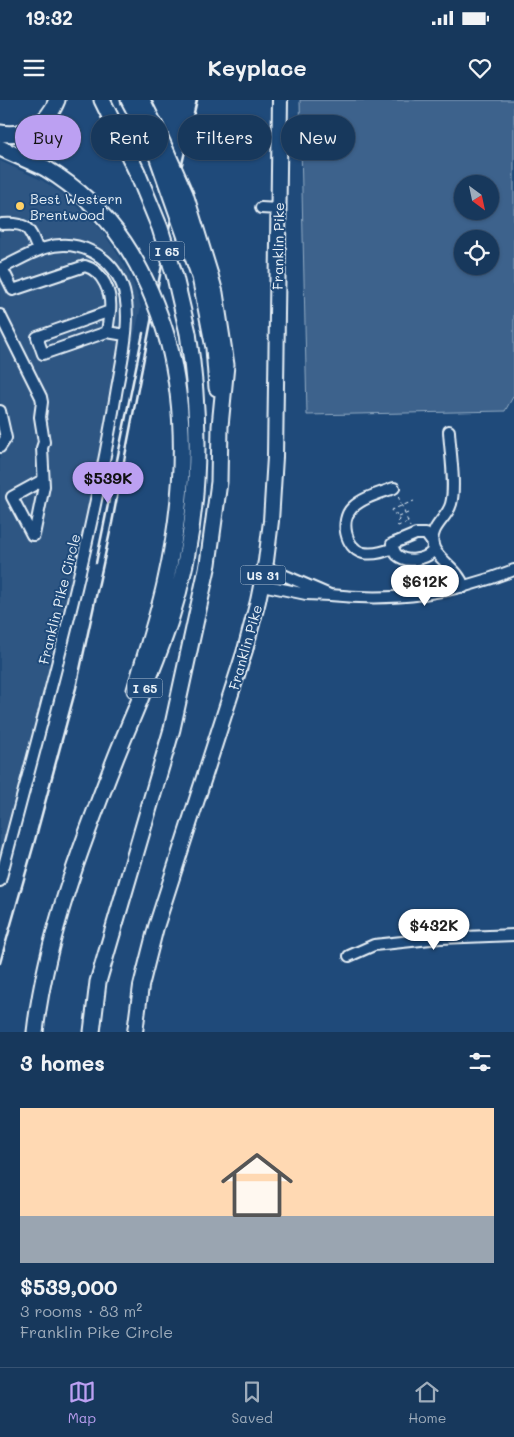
<!DOCTYPE html>
<meta charset="utf-8">
<style>
:root{--surface:#17385c;--page:#203f62;--text:#f1f3f6;--muted:#9eacbb;--line:#365272;--accent:#bca0f2}
body{margin:0;font-family:Mali,sans-serif;background:var(--page);color:var(--text);height:100vh;display:flex;flex-direction:column;font-size:19px;white-space:nowrap}
*{box-sizing:border-box;margin:0}
p{font-size:16px;color:var(--muted)}
.icon{flex:none;width:28px;height:28px;fill:none;stroke:currentColor;stroke-width:2;stroke-linecap:round;stroke-linejoin:round}
.map{position:relative;height:932px;overflow:hidden}
.side{display:flex;flex-direction:column;background:var(--surface);flex:1}
.side>*{flex:none}
.top-card{position:absolute;left:15px;top:15px;width:485px;height:45px;display:flex;gap:10px}
.needle{width:32px;rotate:147deg}
.buttons{position:absolute;left:454px;top:75px;display:grid;gap:10px}
.buttons a{display:grid;place-items:center;width:45px;height:45px;border-radius:50%;background:var(--surface);box-shadow:0 1px 4px #0004,0 0 0 1px var(--line);font-size:25px}
.price{position:absolute;translate:-50% -42px;padding:0 11px;border-radius:18px;background:#fff;color:#222;font-size:16px;line-height:32px;filter:drop-shadow(0 1px 2px #0008)}
.price::after{content:'';position:absolute;left:50%;top:30px;width:15px;height:11px;margin-left:-8px;background:inherit;clip-path:polygon(0 0,100% 0,50% 100%)}
.price.on{background:var(--accent);color:#111}
ul{padding:0;list-style:none}
li{display:grid;align-content:center;gap:10px;height:265px;padding:0 20px}
li span{display:grid;place-items:center;height:155px;border-radius:0px;color:#555}
li>.icon{margin-inline-start:auto}
span .icon{width:90px;height:90px;fill:#fffc;stroke-width:1}
li b{font-size:21px}
h2{display:flex;justify-content:space-between;align-items:center;height:60px;padding:0 20px;font-size:21px}
.chip{padding:0 18px;border-radius:22px;background:var(--surface);box-shadow:0 1px 4px #0004,0 0 0 1px var(--line);font-size:18px;line-height:45px}
.chip.on{background:var(--accent);color:#111}
.status{display:flex;justify-content:space-between;align-items:center;height:35px;padding:0 25px;background:var(--surface);direction:ltr}
.status svg{height:14px;fill:currentColor}
header{display:flex;justify-content:space-between;align-items:center;height:65px;padding:0 20px;background:var(--surface);font-size:22px;font-weight:800}
.menu{display:flex;justify-content:space-around;align-items:center;height:70px;border-top:1px solid var(--line);background:var(--surface);font-size:14px;color:var(--muted)}
.menu a{display:grid;justify-items:center;gap:2px}
.menu .on{color:var(--accent)}
.map>svg:first-child{display:block}
</style>
<div class="status"><b>19:32</b><svg viewBox="0 0 49 12"><path d="M0 12V9h3v3zM5 12V6h3v6zM10 12V3h3v9zM15 12V0h3v12zM26 1h20v11H26zM47 4h2v5h-2z"/></svg></div>
<header><svg class="icon" aria-label="menu" viewBox="0 0 24 24"><path d="M4 6h16M4 12h16M4 18h16"/></svg>Keyplace<svg class="icon" aria-label="heart" viewBox="0 0 24 24"><path d="M12 20l-8-8c-3-5 5-10 8-4 3-6 11-1 8 4z"/></svg></header>
<div class="map">
<svg width="514" height="932" viewBox="0 0 514 932">
<rect width="100%" height="100%" fill="#1f4a7a"/>
<filter id="ink" filterUnits="userSpaceOnUse"><feTurbulence type="fractalNoise" baseFrequency=".02" numOctaves="2"/><feDisplacementMap in="SourceGraphic" scale="10" xChannelSelector="R" yChannelSelector="G"/><feConvolveMatrix kernelMatrix="1 2 1 2 8 2 1 2 1" color-interpolation-filters="sRGB"/></filter>
<g filter="url(#ink)">
<path fill="#2e5683" d="M 0,61 L 43,81 L 63,94 L 97,125 L 111,144 L 124,164 L 134,185 L 141,207 L 11,762 L 0,768 Z"/>
<path fill="#3c628c" stroke="#92aac2" fill-rule="evenodd" d="M 300,0 L 514,0 L 514,295 L 505,311 L 307,315 ZM 462,84 L 490,84 L 490,111 L 462,111 ZM 462,139 L 490,139 L 490,166 L 462,166 Z"/>
<g fill="none" stroke-linecap="round" stroke-linejoin="round">
<g stroke="#e8f1f8" stroke-width="14">
<path id="minor" d="M 261,108 L 278,109
M 2,124 C 28,122 29,128 38,150
M 2,168 L 13,190 L 85,166 C 103,171 112,193 110,211 L 37,237 L 43,254 L 107,232 L 125,235
M 0,169 C 15,162 29,153 45,148 C 76,138 110,154 122,185 C 134,215 121,263 116,294 C 89,459 42,619 0,781
M 0,215 L 41,297 L 42,302 L 40,317 L 44,342 L 42,348 L 44,386 L 34,435 L 32,435 L 12,397 L 43,380
M 107,232 L 110,211
M 0,311 L 6,338 L 0,347
M 449,331 C 450,351 456,386 451,404 C 447,419 429,427 433,445 C 435,458 458,468 464,487
M 432,442 L 426,434 L 416,434 L 392,444 C 393,448 394,452 397,455 C 406,463 424,460 432,452 L 433,446
M 393,448 C 384,452 374,455 363,453 C 345,448 340,420 352,408 C 363,397 381,393 394,388
M 262,485 L 306,494 L 330,495 L 265,467
M 330,495 C 396,502 452,494 514,470
M 349,856 L 374,845 L 440,838 L 514,835"/>
</g>
<g stroke="#e8f1f8" stroke-width="18">
<path id="major" d="M 135,932 L 141,886 L 156,827 L 245,550 L 258,501 L 266,461 L 271,421 L 275,357 L 280,0"/>
</g>
<g stroke="#e8f1f8" stroke-width="19">
<path id="highway" d="M 102,0 L 137,72
M 129,0 L 155,49
M 142,0 L 155,26
M 0,33 C 25,37 48,24 57,0
M 0,48 L 45,68
M 200,177 L 214,248 L 217,288
M 135,590 C 145,555 157,520 165,484 C 183,405 189,320 168,241
M 35,932 C 46,837 81,746 116,657 C 134,612 155,567 170,521 C 200,428 203,328 188,233
M 92,932 L 98,882 L 172,629 L 208,464 L 219,382 L 220,326 L 226,265 L 215,193 L 210,175"/>
</g>
<path stroke="#e8f1f8" stroke-width="1" stroke-dasharray="4 4" stroke-linecap="butt" d="M 398,396 L 410,427
M 398,417 L 408,413
M 408,422 L 398,426 L 396,423 L 399,420 L 397,414 L 393,414 L 391,410 L 414,401"/>
<use href="#minor" stroke="#1f4a7a" stroke-width="10"/>
<use href="#major" stroke="#1f4a7a" stroke-width="14"/>
<use href="#highway" stroke="#1f4a7a" stroke-width="15"/>
<path stroke="#e8f1f8" stroke-width="2.5" d="M 96,463 L 143,233
M 0,863 L 34,744 L 76,588 L 112,423 L 179,77 L 197,0"/>
<g stroke="#e8f1f8" stroke-width="19" stroke-linecap="butt">
<path id="highway-bridge" d="M 155,26 L 185,94 L 210,175
M 156,53 L 200,177
M 45,68 C 113,109 146,167 168,241
M 137,72 L 160,128 L 175,177 L 188,233"/>
</g>
<use href="#highway-bridge" stroke="#1f4a7a" stroke-width="15"/>
</g>
</g>
<circle fill="#ffd166" stroke="#1f4a7a" stroke-width="2" cx="20" cy="106" r="5"/>
<g text-anchor="middle" dominant-baseline="central" stroke-width="4" stroke-linejoin="round" paint-order="stroke">
<g fill="#1f4a7a" stroke="#acbfd2" stroke-width="1">
<rect x="149.5" y="141.5" width="35" height="19" rx="4"/>
<rect x="240.5" y="465.5" width="45" height="19" rx="4"/>
<rect x="127.5" y="578.5" width="35" height="19" rx="4"/>
</g>
<g font-size="12" font-weight="bold" fill="#e8f1f8">
<text x="167" y="151">I 65</text>
<text x="263" y="475">US 31</text>
<text x="145" y="588">I 65</text>
</g>
<g font-size="14" fill="#e8f1f8" stroke="#1f4a7a" text-anchor="start">
<text x="30" y="98">Best Western<tspan x="30" dy="16">Brentwood</tspan></text>
</g>
<g font-size="14" fill="#e8f1f8" stroke="#1f4a7a">
<text transform="translate(278 146) rotate(-89)">Franklin Pike</text>
<text transform="translate(59 499) rotate(-76)">Franklin Pike Circle</text>
<text transform="translate(245 547) rotate(-74)">Franklin Pike</text>
</g>
</g>
</svg>
<div class="buttons">
<a><svg class="needle" viewBox="-14 -14 28 28"><path d="M0-13l5 13h-10z" fill="#e53935"/><path d="M0 13l5-13h-10z" fill="#9eacbb"/></svg></a>
<a><svg class="icon" aria-label="locate" viewBox="0 0 24 24"><circle cx="12" cy="12" r="6"/><path d="M12 2v4M12 18v4M2 12h4M18 12h4"/></svg></a>
</div>
<b class="price on" style="left:108px;top:404px">$539K</b>
<b class="price" style="left:425px;top:507px">$612K</b>
<b class="price" style="left:434px;top:851px">$432K</b>
<div class="top-card">
<a class="chip on">Buy</a>
<a class="chip">Rent</a>
<a class="chip">Filters</a>
<a class="chip">New</a>
</div>
</div>
<section class="side">
<h2>3 homes<svg class="icon" aria-label="filters" viewBox="0 0 24 24"><path d="M4 7h16M4 17h16"/><circle cx="9" cy="7" r="2"/><circle cx="15" cy="17" r="2"/></svg></h2>
<ul>
<li><span style="background:linear-gradient(#ffd9b3 70%,#9aa5b1 0)"><svg class="icon" aria-label="home" viewBox="0 0 24 24"><path d="M3 11l9-7 9 7M6 9v11h12V9"/></svg></span><div><b>$539,000</b><p>3 rooms · 83 m²</p><p>Franklin Pike Circle</p></div></li>
</ul>
</section>
<nav class="menu">
<a class="on"><svg class="icon" aria-label="map" viewBox="0 0 24 24"><path d="M3 6l6-2 6 2 6-2v14l-6 2-6-2-6 2zM9 4v14M15 6v14"/></svg>Map</a>
<a><svg class="icon" aria-label="saved" viewBox="0 0 24 24"><path d="M7 4h10v16l-5-4-5 4z"/></svg>Saved</a>
<a><svg class="icon" aria-label="home" viewBox="0 0 24 24"><path d="M3 11l9-7 9 7M6 9v11h12V9"/></svg>Home</a>
</nav>
